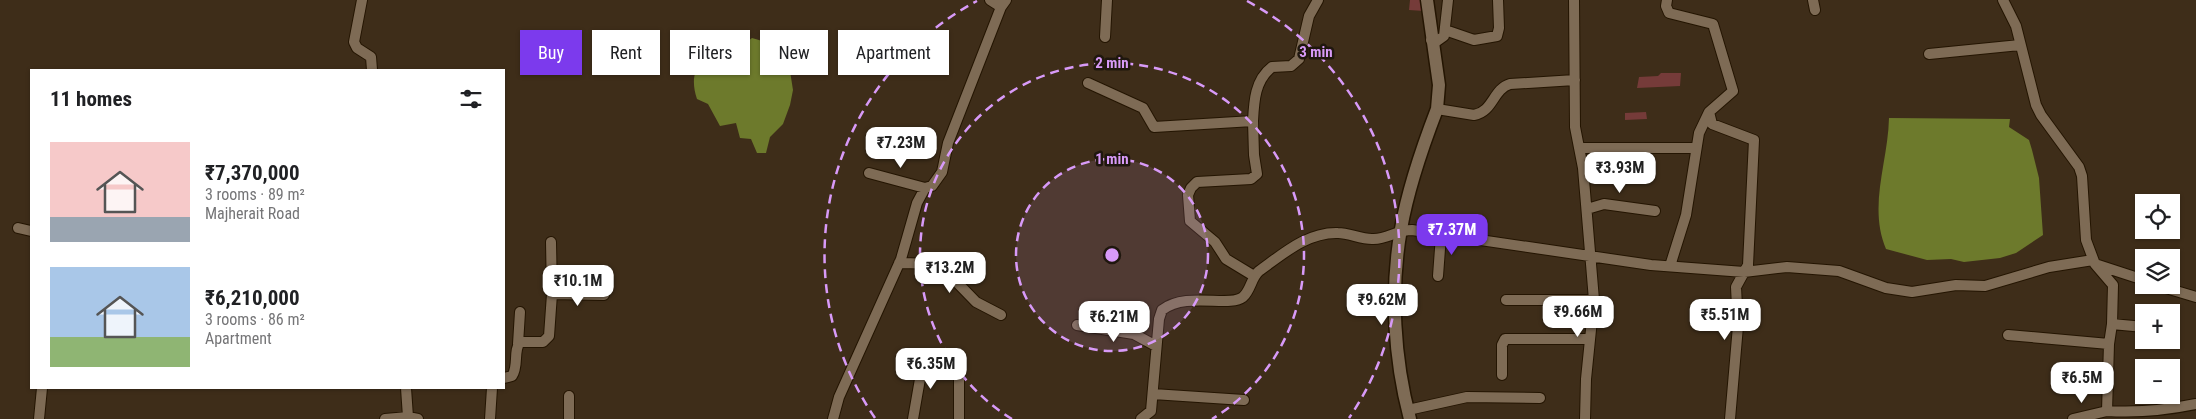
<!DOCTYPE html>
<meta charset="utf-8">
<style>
:root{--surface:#fff;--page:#f6f6f6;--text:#202124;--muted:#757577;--accent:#7c3aed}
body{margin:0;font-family:"Roboto Condensed",sans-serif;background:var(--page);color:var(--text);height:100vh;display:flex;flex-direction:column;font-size:19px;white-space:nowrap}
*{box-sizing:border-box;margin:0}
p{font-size:16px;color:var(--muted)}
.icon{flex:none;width:28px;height:28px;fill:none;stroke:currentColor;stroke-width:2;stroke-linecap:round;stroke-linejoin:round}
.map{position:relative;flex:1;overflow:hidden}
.panel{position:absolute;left:30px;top:69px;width:475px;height:320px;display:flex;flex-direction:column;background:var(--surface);border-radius:0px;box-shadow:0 1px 4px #0004}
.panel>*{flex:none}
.top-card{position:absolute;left:520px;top:30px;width:475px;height:45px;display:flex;gap:10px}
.tools{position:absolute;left:2135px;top:194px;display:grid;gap:10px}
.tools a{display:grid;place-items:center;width:45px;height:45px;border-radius:0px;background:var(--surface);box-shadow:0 1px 4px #0004;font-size:25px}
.price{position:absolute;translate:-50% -42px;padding:0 11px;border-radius:10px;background:#fff;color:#222;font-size:16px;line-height:32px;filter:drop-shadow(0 1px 2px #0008)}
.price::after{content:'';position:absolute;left:50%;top:30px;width:15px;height:11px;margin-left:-8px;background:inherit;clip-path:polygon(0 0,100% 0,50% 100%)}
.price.on{background:var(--accent);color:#fff}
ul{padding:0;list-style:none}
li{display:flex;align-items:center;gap:15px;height:125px;padding:0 20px}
li span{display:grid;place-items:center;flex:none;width:140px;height:100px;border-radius:0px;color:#555}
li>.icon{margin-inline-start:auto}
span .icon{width:60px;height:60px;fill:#fffc;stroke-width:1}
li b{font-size:21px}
h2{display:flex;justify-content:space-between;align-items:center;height:60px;padding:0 20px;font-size:21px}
.tag{padding:0 18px;border-radius:0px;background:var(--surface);box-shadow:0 1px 4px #0004;font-size:18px;line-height:45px}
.tag.on{background:var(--accent);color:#fff}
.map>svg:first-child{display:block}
</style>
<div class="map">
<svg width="2196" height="419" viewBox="0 0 2196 419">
<rect width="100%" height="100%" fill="#3e2d19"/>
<path fill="#753b39" d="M 1410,0 L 1422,0 L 1424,11 L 1409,10 Z
M 1661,73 L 1681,73 L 1680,86 L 1637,88 L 1639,77 L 1658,76 Z
M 1646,112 L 1647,119 L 1625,120 L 1625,113 Z"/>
<path fill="#6d7a2c" d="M 752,38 L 784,47 L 794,64 L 786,67 L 790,71 L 793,90 L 790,105 L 783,124 L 770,137 L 766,153 L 757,153 L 751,139 L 740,138 L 736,123 L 720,126 L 708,104 L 697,99 C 688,72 699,58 725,50 L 730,55 Z
M 1889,118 L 2010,119 L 2009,127 L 2029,140 L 2032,150 L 2039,178 L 2043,235 L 2016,253 L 2000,258 L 1964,262 L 1951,259 L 1927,260 L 1886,249 C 1868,206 1888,163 1889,118 Z"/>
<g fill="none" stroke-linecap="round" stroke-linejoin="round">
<g stroke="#241502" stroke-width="12">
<path id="minor" d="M 362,0 L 354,42 L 357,48 L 371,57 L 372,70
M 990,0 L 1001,7
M 1574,0 L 1575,127 L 1583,168 L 1594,300 L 1586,379 L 1585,419
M 1667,0 L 1666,6 L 1669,13 L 1713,24 L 1733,91 L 1709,112 L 1712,124 L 1754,140 L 1748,265 L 1736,287 L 1738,326 L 1730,419
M 1813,0 L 1815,10
M 2003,0 L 2016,26 L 2036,105 L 2041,115 L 2079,167 L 2082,176 L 2086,240 L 2095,264 L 2113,285 L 2112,324
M 1445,30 L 1474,40 L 1497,36 L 1499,28 L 1498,0
M 1105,37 L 1107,0
M 1431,40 L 1437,41 L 1444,36 L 1448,0
M 1929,54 L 2020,45
M 1088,83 L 1143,108 L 1154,127 L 1253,121 C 1254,101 1255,80 1272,67 L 1291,66 L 1299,59 L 1309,16 L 1318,0
M 1437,109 L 1474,115 C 1493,112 1493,89 1510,84 L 1575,80
M 1253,121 L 1254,155 L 1257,174 L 1251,179 L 1197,182 L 1191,188 L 1188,195 L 1190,221 L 1215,242 L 1226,259 L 1254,276
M 1580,148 L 1696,148
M 869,173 L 925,188
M 925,188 L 932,186 L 942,172 L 948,143 L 1001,7 L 1006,0
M 1587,209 L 1604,204 L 1655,211
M 18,228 L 31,231
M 899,263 C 915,264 930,262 944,269 L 976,302 L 1001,315
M 2095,264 L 2144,280
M 1670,266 L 1686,215 L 1699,133 L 1709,112
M 1438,276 L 1441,235
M 2156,285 L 2196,297
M 552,294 L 604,295
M 1506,300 L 1594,300
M 1077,325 L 1134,334 L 1156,346
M 2008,335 L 2109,344 L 2107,411 L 2073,419
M 518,344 L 520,312
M 2109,344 L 2112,324 L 2144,327
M 1502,375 L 1502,345 L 1505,339 L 1590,339
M 504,378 L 512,376 C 519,366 513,351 520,342 L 543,342 L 549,336 L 552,294 L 551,242
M 406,388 L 408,417
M 1153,394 L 1244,400
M 1408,410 L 1467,397 L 1540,398
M 2107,411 C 2137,413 2167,410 2196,404
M 39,419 L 42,388
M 385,419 L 408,417 L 418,419
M 490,419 L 492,388
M 569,419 L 569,396
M 833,419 L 839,397 L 901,259 L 917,203 L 925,188
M 913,419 L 924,356
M 959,419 L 959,379
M 1141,419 L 1151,411 L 1159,319 L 1162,310 C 1187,291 1229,308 1243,297 C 1251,290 1251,278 1259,271 C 1283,254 1307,232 1338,233 C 1349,233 1360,239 1372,239 C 1387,240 1396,230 1412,230 L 1651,265 L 1744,272 L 1787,267 L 1839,271 L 1886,288 L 1912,292 L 1956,285 L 1985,286 L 2049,267 L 2093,260"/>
</g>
<g stroke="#241502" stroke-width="15">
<path id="tertiary" d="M 1410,419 C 1394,359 1390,291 1401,229 C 1408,188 1422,148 1437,109 L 1439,85 L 1427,0"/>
</g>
<use href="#minor" stroke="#7e6b55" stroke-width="10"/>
<use href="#tertiary" stroke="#7e6b55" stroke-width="12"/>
</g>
<circle cx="1112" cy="255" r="96" fill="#d89af8" fill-opacity=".12"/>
<g fill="none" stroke="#d89af8" stroke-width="2.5" stroke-dasharray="9 6">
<circle cx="1112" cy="255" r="96"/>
<path d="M1012 419A192 192 0 1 1 1212 419"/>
<path d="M875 418A288 288 0 0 1 977 1M1247 1A288 288 0 0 1 1349 418"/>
</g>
<circle cx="1112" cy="255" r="8" fill="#d89af8" stroke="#1f170e" stroke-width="2.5"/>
<g font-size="15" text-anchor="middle" font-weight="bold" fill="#d89af8" stroke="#1f170e" stroke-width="5" stroke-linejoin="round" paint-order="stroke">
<text x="1316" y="57">3 min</text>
<text x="1112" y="68">2 min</text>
<text x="1112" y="164">1 min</text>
</g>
</svg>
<div class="tools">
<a><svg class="icon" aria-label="locate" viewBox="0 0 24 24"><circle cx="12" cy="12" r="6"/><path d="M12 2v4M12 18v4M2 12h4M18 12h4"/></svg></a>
<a><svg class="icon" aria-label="layers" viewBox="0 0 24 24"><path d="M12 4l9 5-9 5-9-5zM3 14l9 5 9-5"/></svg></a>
<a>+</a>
<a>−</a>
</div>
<b class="price" style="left:901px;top:169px">₹7.23M</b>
<b class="price" style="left:1620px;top:194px">₹3.93M</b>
<b class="price on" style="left:1452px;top:256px">₹7.37M</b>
<b class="price" style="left:950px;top:294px">₹13.2M</b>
<b class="price" style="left:578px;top:307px">₹10.1M</b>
<b class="price" style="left:1382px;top:326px">₹9.62M</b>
<b class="price" style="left:1578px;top:338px">₹9.66M</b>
<b class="price" style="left:1725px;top:341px">₹5.51M</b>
<b class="price" style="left:1114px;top:343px">₹6.21M</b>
<b class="price" style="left:931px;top:390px">₹6.35M</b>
<b class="price" style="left:2082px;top:404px">₹6.5M</b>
<div class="top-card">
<a class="tag on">Buy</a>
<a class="tag">Rent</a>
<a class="tag">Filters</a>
<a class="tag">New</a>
<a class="tag">Apartment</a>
</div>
<section class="panel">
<h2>11 homes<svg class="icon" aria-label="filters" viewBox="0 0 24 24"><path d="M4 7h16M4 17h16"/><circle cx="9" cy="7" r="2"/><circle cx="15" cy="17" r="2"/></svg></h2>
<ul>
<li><span style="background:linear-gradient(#f6c9c9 75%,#9aa5b1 0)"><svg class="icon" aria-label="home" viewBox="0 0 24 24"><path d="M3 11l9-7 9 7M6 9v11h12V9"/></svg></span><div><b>₹7,370,000</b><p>3 rooms · 89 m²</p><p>Majherait Road</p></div></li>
<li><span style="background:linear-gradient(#a9c7e8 70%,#8fb573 0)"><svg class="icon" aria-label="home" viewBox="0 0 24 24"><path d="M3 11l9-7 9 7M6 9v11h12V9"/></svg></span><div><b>₹6,210,000</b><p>3 rooms · 86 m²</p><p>Apartment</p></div></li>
</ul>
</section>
</div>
